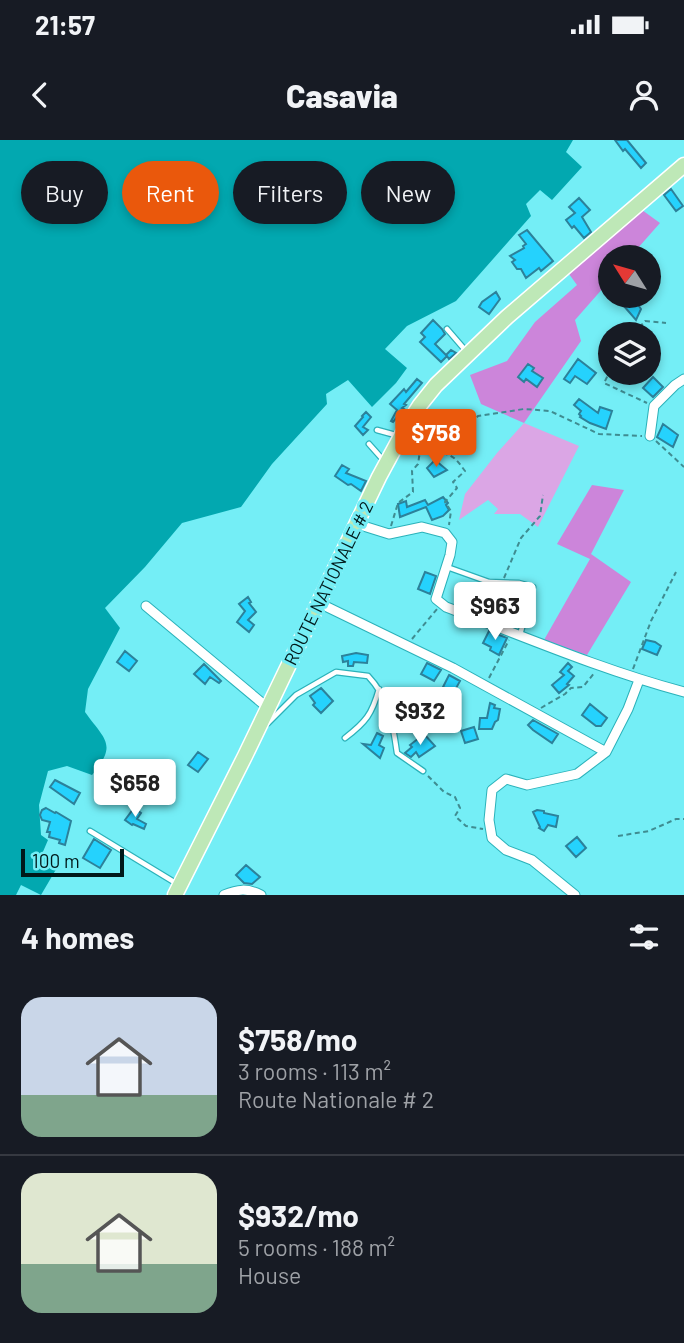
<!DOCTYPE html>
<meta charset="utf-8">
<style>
:root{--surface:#171b24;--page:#20242c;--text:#f1f3f6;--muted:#9ea1a6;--line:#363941;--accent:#ea580c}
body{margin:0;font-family:Barlow,sans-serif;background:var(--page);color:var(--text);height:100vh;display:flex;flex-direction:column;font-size:26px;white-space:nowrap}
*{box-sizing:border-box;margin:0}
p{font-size:23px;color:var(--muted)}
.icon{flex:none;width:38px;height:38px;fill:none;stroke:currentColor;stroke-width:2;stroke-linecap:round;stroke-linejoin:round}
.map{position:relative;height:755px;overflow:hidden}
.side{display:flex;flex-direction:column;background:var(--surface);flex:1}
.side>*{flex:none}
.hud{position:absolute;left:21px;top:21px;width:642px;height:63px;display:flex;gap:14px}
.needle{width:46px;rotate:307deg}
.controls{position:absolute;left:598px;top:105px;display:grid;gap:14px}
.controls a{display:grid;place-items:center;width:63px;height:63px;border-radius:50%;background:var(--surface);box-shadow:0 4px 10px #0003;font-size:35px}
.scale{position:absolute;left:21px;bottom:18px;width:103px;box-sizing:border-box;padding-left:7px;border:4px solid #00191a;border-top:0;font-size:19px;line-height:24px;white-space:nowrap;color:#00191a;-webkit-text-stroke:5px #74eef6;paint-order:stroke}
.price{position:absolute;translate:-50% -60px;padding:0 16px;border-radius:7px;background:#fff;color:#222;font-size:23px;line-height:46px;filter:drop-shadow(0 2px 4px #0008)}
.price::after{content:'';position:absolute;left:50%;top:42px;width:21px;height:16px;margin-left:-10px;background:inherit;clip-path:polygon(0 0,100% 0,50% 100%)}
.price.current{background:var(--accent);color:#fff}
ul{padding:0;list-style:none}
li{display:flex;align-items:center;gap:21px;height:175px;padding:0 21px}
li+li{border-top:2px solid var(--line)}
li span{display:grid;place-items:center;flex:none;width:196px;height:140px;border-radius:21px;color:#555}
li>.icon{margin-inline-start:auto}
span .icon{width:84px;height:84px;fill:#fffc;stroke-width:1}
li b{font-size:30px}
h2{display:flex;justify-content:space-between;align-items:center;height:84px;padding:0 21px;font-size:30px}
.chip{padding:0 24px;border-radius:32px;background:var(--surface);box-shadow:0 4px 10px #0003;font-size:24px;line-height:63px}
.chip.current{background:var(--accent);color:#fff}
.status{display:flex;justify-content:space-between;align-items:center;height:49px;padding:0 35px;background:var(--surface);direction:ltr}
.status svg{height:19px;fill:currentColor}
header{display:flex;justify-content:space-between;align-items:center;height:91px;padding:0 21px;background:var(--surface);font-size:32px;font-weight:800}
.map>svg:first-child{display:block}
</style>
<div class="status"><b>21:57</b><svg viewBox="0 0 49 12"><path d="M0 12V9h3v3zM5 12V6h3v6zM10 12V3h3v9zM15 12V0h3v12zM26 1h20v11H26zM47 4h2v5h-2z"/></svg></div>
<header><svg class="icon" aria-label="back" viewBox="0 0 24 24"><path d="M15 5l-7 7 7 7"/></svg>Casavia<svg class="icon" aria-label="person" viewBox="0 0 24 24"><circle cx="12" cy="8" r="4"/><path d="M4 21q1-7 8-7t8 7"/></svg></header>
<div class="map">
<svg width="684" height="755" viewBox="0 0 684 755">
<rect width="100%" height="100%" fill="#74eef6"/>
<path fill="#dba6e5" d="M 524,283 L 579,306 L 538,387 L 520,374 L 494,374 L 498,369 L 488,360 L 459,380 L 465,354 L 497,313 Z"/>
<path fill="#cc85da" d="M 642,70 L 660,83 L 630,117 L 611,117 L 611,139 L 575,180 L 581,201 L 524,283 L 481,264 L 470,235 L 507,221 L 535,182 L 577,145 L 569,134 Z
M 592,345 L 624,350 L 591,414 L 631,442 L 587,515 L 544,500 L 590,419 L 557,404 Z"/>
<path fill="#02a8b0" d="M 0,0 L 573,0 L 566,12 L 582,27 L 552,60 L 540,50 L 526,64 L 531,76 L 456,161 L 407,186 L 385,209 L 407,228 L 396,243 L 372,267 L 348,240 L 326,254 L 327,264 L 272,324 L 241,367 L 182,383 L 145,427 L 105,468 L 120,488 L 88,549 L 85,572 C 105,600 118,604 92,635 L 67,626 L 48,631 L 39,665 L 41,695 L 48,700 L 42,714 L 58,726 L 41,755 L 21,745 L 16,755 L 0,755 Z"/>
<path fill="#25d2fd" stroke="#2c819a" stroke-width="2" d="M 615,0 L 627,0 L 646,23 L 641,28 L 625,9 L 623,11 Z
M 671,49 L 683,66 L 676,71 L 664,55 Z
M 579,58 L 590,70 L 582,77 L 591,92 L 584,98 L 574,86 L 572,88 L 566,80 L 575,73 L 569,67 Z
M 527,90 L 553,121 L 541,131 L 539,128 L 526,138 L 521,129 L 517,129 L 512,122 L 515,120 L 510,116 L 524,108 L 523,106 L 526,104 L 519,95 Z
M 496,152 L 500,159 L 489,174 L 479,167 L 482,162 Z
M 632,156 L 641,169 L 636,180 L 623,165 Z
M 433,180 L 442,189 L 445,194 L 435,204 L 446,215 L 451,210 L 456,213 L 449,219 L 447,216 L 441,222 L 420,202 L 425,197 L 421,193 Z
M 578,219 L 596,233 L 587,244 L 575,236 L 570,243 L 564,239 Z
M 528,224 L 534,228 L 532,231 L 543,238 L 537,247 L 526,239 L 524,242 L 518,237 Z
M 653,237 L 663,247 L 653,257 L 643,248 Z
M 417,239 L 422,243 L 404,264 L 406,265 L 402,268 L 404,269 L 393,282 L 391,281 L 397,270 L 390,264 L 404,249 L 406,252 Z
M 579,259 L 598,273 L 600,267 L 612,271 L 606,289 L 590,283 L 580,277 L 581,276 L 579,274 L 581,271 L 574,265 Z
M 366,272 L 371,277 L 363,287 L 368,290 L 363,295 L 355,286 L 363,277 L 362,276 Z
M 663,284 L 678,295 L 673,307 L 657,297 Z
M 435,320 L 447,330 L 434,337 L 427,328 Z
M 342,325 L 349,329 L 346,333 L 366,341 L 361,351 L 351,344 L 348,345 L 335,336 Z
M 443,357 L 448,363 L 446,365 L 449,370 L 443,376 L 432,380 L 426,367 L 400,377 L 398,364 L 406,361 L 407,367 L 425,360 L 428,365 Z
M 425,432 L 436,436 L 430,454 L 418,449 Z
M 248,457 L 251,462 L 249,463 L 256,472 L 248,480 L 254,485 L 249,492 L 237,482 L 245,471 L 239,464 Z
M 489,491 L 507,498 L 499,515 L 490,510 L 491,507 L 483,503 Z
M 646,500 L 655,502 L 661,506 L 657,515 L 642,509 Z
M 125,511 L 137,521 L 129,531 L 117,522 Z
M 356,513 L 368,515 L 367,523 L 354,522 L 353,526 L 348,526 L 348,521 L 343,522 L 342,516 Z
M 427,523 L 441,530 L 434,541 L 421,534 Z
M 568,523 L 572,527 L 568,531 L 574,536 L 567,544 L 569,545 L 559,553 L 552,545 L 564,535 L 560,532 Z
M 204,524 L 221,541 L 219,543 L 210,537 L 205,544 L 194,534 Z
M 449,535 L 460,541 L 454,552 L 443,547 Z
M 321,548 L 333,561 L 321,573 L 313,565 L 315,563 L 310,556 Z
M 490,563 L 495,565 L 494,568 L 500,569 L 498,580 L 495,582 L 492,589 L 479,589 L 480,578 L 487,578 Z
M 590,564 L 607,578 L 601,586 L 596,586 L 582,575 Z
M 533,580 L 558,594 L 552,603 L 533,590 L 528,585 Z
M 474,587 L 478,599 L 465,603 L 461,591 Z
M 377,593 L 383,596 L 379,605 L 384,608 L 380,618 L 363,604 L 371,605 Z
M 424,594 L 435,606 L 419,617 L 416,612 L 411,617 L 405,613 L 412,607 L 410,605 Z
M 198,612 L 208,619 L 198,632 L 188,625 Z
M 55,640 L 80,653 L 74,664 L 50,647 Z
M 46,668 L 55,673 L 56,672 L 71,681 L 65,705 L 59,703 L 60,700 L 49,697 L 50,692 L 47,692 L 50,682 L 42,680 L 40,675 L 42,670 Z
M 134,668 L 141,673 L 137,679 L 146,684 L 144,689 L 133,684 L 132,685 L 125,680 Z
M 537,670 L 544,671 L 544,673 L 558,676 L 556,687 L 548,685 L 544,691 L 539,688 L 540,687 L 533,672 Z
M 577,697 L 586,708 L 576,717 L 566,706 Z
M 94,699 L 111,710 L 100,728 L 83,718 Z
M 246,725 L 260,737 L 252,744 L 244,743 L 236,735 Z"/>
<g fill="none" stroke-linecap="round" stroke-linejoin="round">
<g stroke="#2bb2ba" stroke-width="7">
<path id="lane" d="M 447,189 L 466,211
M 377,290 L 399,296
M 369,304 L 385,322
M 447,427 L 489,442 L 519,443 L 533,447 L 520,495
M 268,583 L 296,555 L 336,532 L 368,536 C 389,558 393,584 397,613 L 423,631
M 345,598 C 366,582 372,574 379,549
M 90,691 L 179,745"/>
</g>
<g stroke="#2bb2ba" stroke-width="11">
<path id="street" d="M 650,296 L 654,266 L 675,245 L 684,239
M 357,384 L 389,394 L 422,387 L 445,393 L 452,402 L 450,415 L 436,459 L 446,467 C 525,497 602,530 684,552
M 319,463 L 453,528 L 606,612
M 146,466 L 268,568
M 224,755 C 238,749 247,748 261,755
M 575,755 L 532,720 L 506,710 L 492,698 L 489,680 L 492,650 L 506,639 L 527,645 L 577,634 L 606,612 L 628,569 L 639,540"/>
</g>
<g stroke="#fff" stroke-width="17">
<path id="primary" d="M 175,755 L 245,616 L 379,337 L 406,287 L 420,265 L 436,245 L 507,177 L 684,25"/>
</g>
<path stroke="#3f8c91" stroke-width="2" stroke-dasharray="5 3.5" stroke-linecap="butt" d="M 634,194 L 645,181 L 666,183
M 611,229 L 604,243 L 647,263
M 656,301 L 684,327
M 434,312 C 452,314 454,316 465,331 L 453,342 L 457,348 L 445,362 L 451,371 L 449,385
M 391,386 L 398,363 L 413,352 L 412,331 L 418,324 L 420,311 L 433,311 L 446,297 L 455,299 L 466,281 L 473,282 L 478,276 L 524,269 L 550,271 L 599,294 L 642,296
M 504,438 L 521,398 L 540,376 L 543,355
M 412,499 L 437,469
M 633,529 L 651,481 L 676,432
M 489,538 L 509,500
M 541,568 L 565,554 L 571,548 L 583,547 L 595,532
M 428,636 L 444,652 L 455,657 L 460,668 L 455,676 L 466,686 L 483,689
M 618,696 L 649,691 L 676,679 L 684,679"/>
<use href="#lane" stroke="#fff" stroke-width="4.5"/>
<use href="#street" stroke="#fff" stroke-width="9"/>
<use href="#primary" stroke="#bee8b7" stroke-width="14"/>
</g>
<g text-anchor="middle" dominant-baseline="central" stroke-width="6" stroke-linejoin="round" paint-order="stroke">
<g font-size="18" fill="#00191a" stroke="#74eef6">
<text transform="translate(328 443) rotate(-64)">ROUTE NATIONALE # 2</text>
</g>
</g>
</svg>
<div class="controls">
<a><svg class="needle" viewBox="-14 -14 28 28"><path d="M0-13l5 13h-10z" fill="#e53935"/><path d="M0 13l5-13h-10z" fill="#9ea1a6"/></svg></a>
<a><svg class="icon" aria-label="layers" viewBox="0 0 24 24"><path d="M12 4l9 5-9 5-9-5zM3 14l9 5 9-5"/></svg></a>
</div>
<div class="scale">100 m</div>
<b class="price current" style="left:436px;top:329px">$758</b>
<b class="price" style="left:495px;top:502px">$963</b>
<b class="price" style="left:420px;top:607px">$932</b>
<b class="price" style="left:135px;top:679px">$658</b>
<div class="hud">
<a class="chip">Buy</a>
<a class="chip current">Rent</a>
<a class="chip">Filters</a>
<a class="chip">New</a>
</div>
</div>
<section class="side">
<h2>4 homes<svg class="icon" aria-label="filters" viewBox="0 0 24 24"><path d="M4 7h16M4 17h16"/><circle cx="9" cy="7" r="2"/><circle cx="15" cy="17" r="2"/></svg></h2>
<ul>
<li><span style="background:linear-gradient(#c9d6e8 70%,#7fa58c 0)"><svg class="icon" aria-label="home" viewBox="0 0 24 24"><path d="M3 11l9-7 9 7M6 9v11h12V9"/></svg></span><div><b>$758/mo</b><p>3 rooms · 113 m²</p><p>Route Nationale # 2</p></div></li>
<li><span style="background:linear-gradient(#dfe7d0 65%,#7fa58c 0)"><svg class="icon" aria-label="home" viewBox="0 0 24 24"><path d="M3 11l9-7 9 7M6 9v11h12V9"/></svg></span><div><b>$932/mo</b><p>5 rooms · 188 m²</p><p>House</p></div></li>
</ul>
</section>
